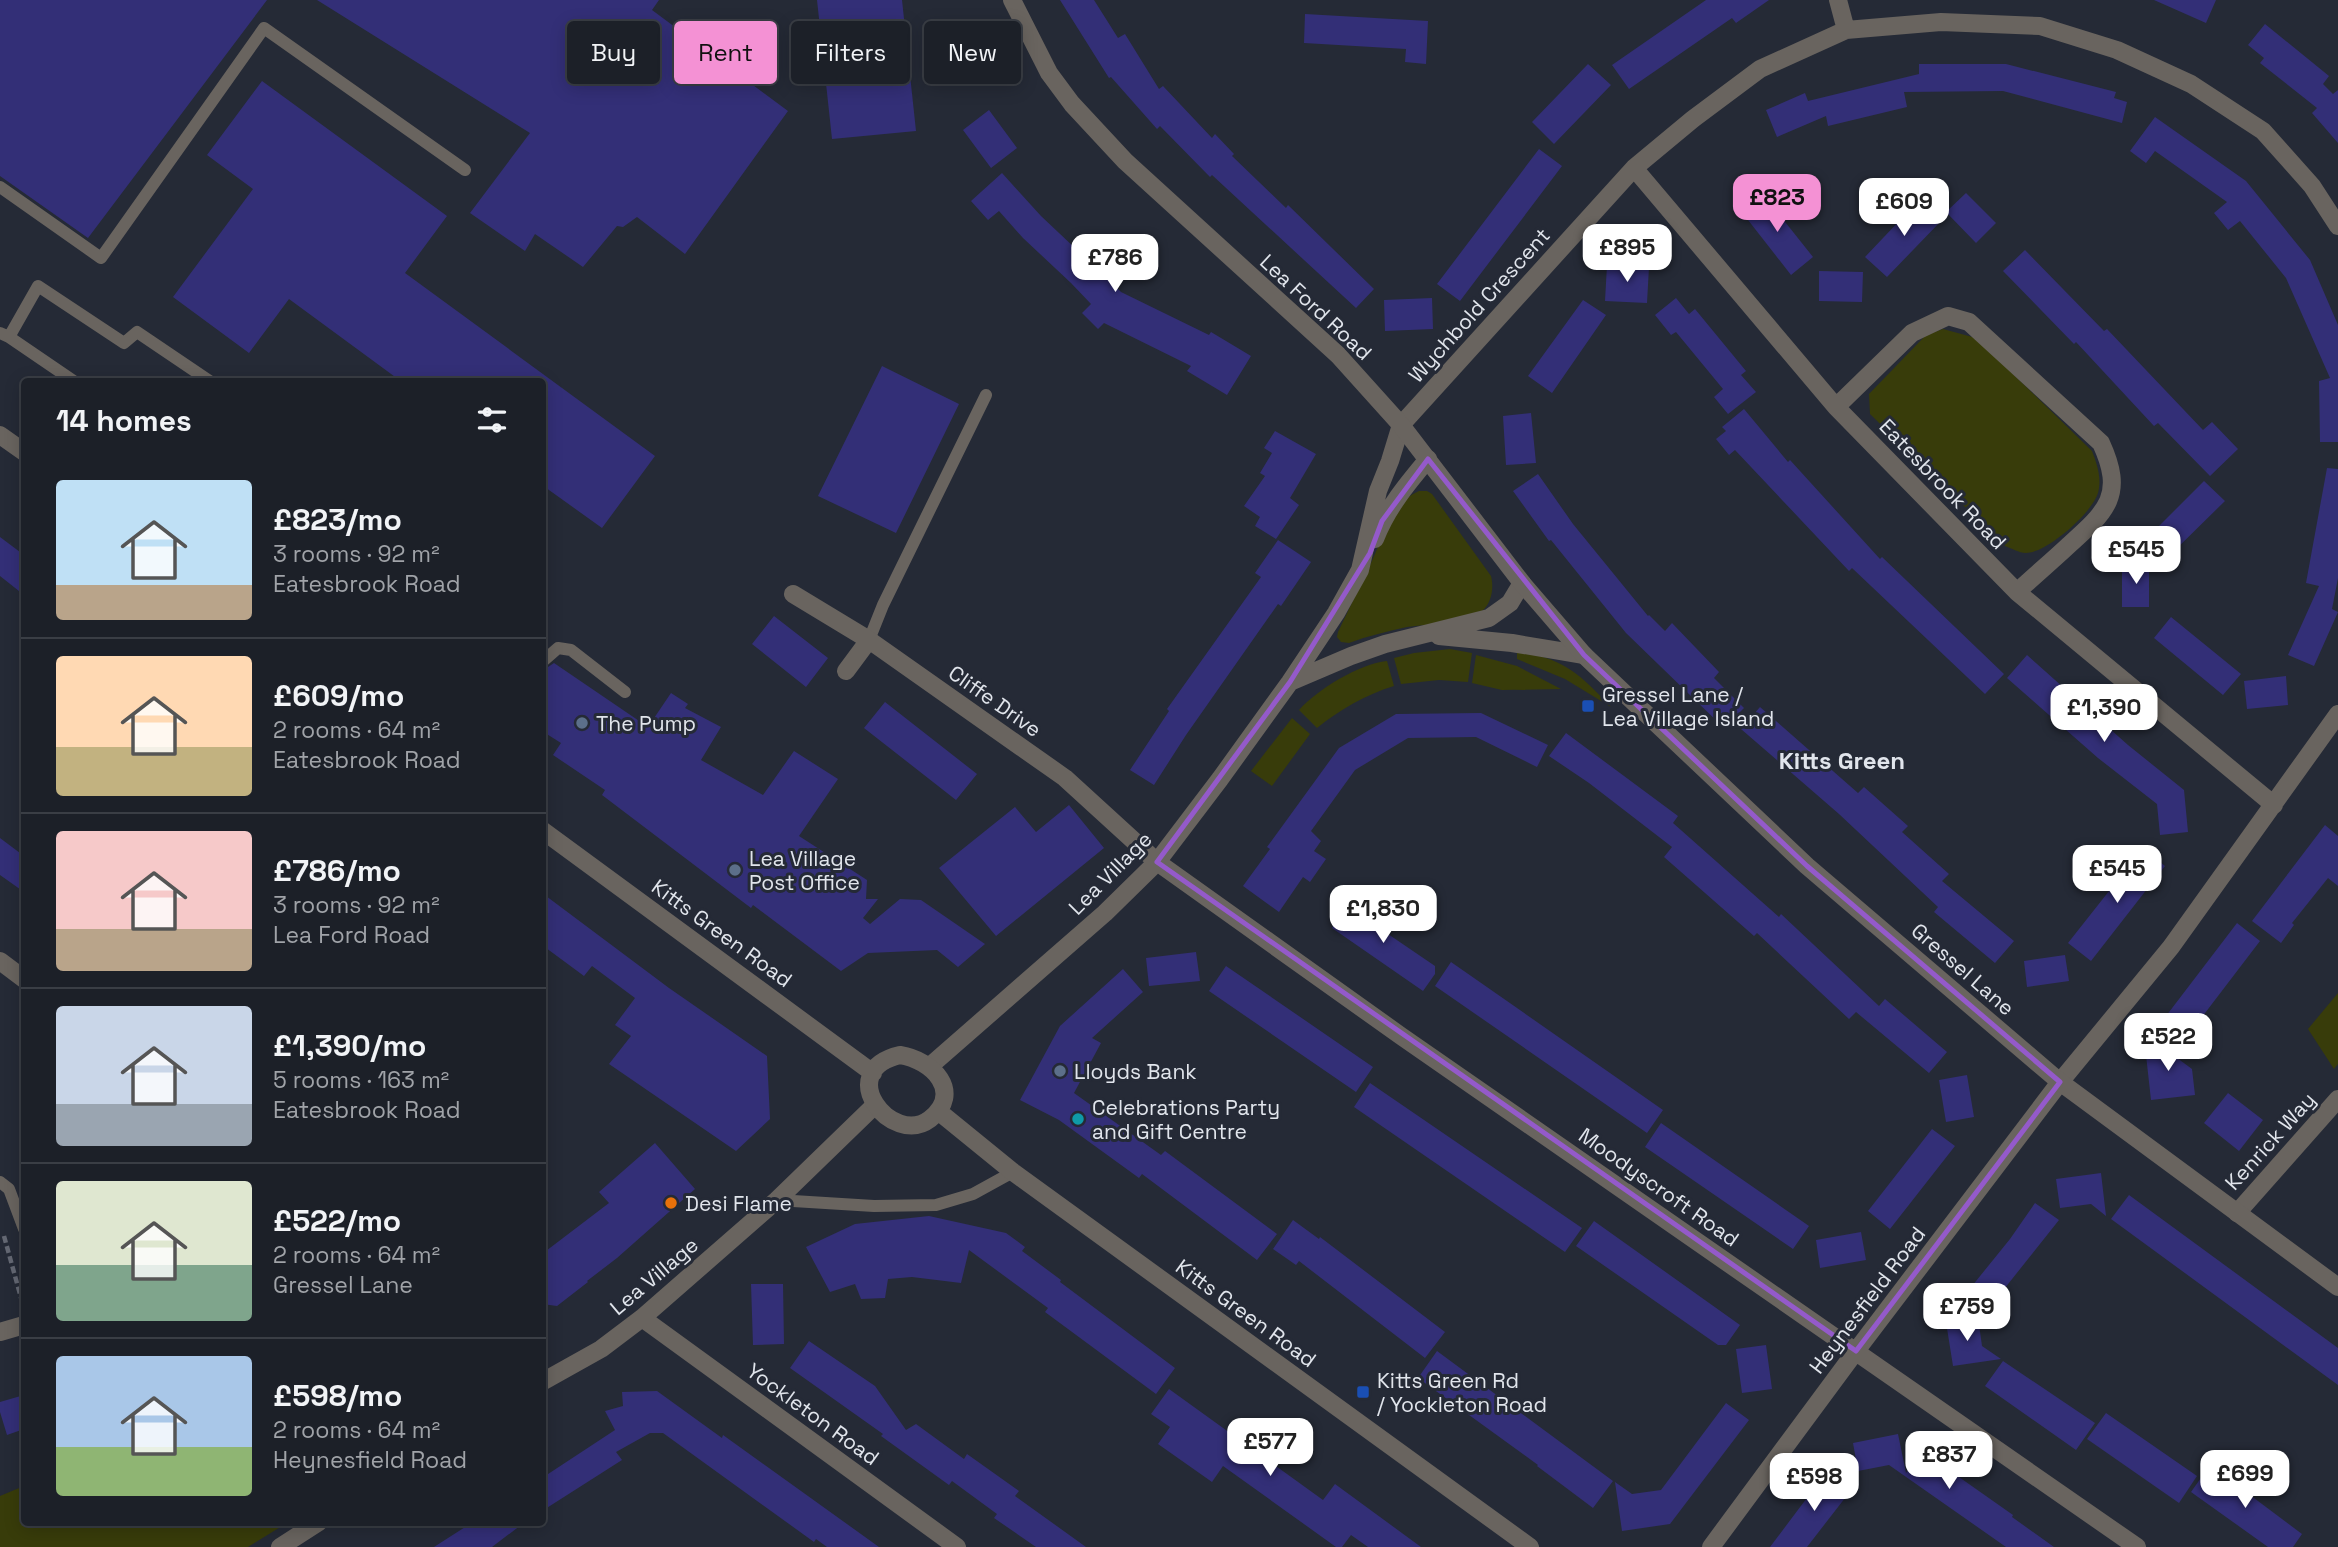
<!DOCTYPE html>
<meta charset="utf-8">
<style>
:root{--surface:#1c2028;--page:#252830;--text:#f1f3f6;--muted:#a0a3a8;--line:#3a3e45;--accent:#f491d4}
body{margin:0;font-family:"Space Grotesk",sans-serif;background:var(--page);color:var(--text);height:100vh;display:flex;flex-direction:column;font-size:26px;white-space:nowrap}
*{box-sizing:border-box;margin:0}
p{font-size:23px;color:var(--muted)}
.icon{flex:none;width:38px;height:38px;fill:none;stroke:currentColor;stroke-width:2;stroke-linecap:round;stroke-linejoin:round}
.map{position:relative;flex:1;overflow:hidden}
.drawer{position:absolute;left:21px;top:378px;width:525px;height:1148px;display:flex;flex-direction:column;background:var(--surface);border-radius:7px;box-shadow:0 4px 18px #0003,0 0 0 2px var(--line)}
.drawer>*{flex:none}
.hud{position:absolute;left:567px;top:21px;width:665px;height:63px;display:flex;gap:14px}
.price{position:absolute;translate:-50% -60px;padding:0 16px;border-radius:14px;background:#fff;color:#222;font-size:23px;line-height:46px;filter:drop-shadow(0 2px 4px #0008)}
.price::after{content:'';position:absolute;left:50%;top:42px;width:21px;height:16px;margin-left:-10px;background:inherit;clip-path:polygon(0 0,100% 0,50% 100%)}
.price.current{background:var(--accent);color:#111}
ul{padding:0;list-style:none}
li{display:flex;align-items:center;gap:21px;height:175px;padding:0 35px}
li+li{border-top:2px solid var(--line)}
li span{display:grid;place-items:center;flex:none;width:196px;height:140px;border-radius:7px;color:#555}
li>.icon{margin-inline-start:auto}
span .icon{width:84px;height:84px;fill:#fffc;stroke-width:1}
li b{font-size:30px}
h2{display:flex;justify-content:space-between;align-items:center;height:84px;padding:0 35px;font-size:30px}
.chip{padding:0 24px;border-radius:7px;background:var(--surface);box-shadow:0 4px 18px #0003,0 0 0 2px var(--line);font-size:24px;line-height:63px}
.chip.current{background:var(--accent);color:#111}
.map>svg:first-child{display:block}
</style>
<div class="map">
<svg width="2338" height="1547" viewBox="0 0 2338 1547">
<rect width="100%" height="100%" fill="#252a36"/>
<path fill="#383c0a" d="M 1943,329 L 1976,338 L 2092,451 C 2097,464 2102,478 2098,493 C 2092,513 2047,553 2026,553 C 2019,553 2011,548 2005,546 L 1870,414 L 1869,394 L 1926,335 Z
M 1419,491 L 1427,491 L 1432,494 L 1491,576 C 1494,587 1492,603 1482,611 C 1466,623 1428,624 1407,627 C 1388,631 1368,636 1349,643 L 1341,642 L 1337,637 L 1338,632 C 1349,609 1360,586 1371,563 C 1383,538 1391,503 1419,491 Z
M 1450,649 L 1472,653 L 1468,682 L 1439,680 L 1401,684 L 1394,658 L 1414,653 Z
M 1517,651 C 1566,660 1577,672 1611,707 L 1565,679 L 1517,659 Z
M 1476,655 L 1517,666 L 1561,689 L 1502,690 L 1472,683 Z
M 1387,661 L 1394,686 C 1365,695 1341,709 1317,728 L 1299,710 C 1318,689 1359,664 1387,661 Z
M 1292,718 L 1310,734 L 1272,786 L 1251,771 Z
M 2338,993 L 2338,1064 L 2334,1069 L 2308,1029 Z
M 24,1486 L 24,1522 L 282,1522 L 282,1526 L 248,1547 L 0,1547 L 0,1496 Z"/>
<path fill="#332f77" d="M 0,0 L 267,0 L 88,238 L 0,176 Z
M 317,0 L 659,0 L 652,10 L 788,111 L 685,254 L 637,217 L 623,227 L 617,226 L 583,267 L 535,234 L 525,251 L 470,213 L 530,133 Z
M 817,0 L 902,0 L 916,131 L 832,139 Z
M 1060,0 L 1094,0 L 1118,38 L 1125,34 L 1159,89 L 1163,86 L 1212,138 L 1215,134 L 1234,154 L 1232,156 L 1286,208 L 1288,205 L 1374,289 L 1356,308 L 1212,175 L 1210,177 L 1160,126 L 1157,129 L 1111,77 L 1109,78 Z
M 1706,0 L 1769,0 L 1736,23 L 1732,18 L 1629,89 L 1612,65 Z
M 2154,0 L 2216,0 L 2206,23 Z
M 1305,14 L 1428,21 L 1426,64 L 1405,62 L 1406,49 L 1304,43 Z
M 2265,24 L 2329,76 L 2323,84 L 2333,94 L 2338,90 L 2338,143 L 2312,113 L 2317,108 L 2260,63 L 2264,58 L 2248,45 Z
M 1588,64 L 1611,85 L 1554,144 L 1532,122 Z
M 1919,64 L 2006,64 L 2116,92 L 2114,98 L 2127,102 L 2122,123 L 2003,91 L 1904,92 L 1907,107 L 1828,126 L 1826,116 L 1777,137 L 1766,110 L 1805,93 L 1808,101 L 1919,74 Z
M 262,81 L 447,216 L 405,273 L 655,456 L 602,528 L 542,485 L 542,382 L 402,382 L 289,299 L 249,353 L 173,297 L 253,189 L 207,155 Z
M 989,110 L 1017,148 L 991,168 L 963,130 Z
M 2155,117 L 2246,181 L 2310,260 L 2338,325 L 2338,442 L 2320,442 L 2319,381 L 2330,378 L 2286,278 L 2240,221 L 2228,230 L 2214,213 L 2227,202 L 2155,151 L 2146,163 L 2130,151 Z
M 1539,149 L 1562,166 L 1460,301 L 1437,284 Z
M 1002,173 L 1041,216 L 1094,266 L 1095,265 L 1121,292 L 1209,335 L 1211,332 L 1251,356 L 1227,395 L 1187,371 L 1191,366 L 1104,323 L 1098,329 L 1082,313 L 1091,304 L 1071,283 L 1023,238 L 999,211 L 988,220 L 971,201 Z
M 1966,193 L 1996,223 L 1976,243 L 1946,212 Z
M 1763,194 L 1813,257 L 1791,275 L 1741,211 Z
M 1920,199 L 1942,220 L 1887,277 L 1865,257 Z
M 2025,250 L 2104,331 L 2107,329 L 2203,430 L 2212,422 L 2238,449 L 2210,476 L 2158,423 L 2154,426 L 2076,342 L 2074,344 L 2003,271 Z
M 1607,265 L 1649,267 L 1647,303 L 1605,301 Z
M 1819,271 L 1863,272 L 1862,302 L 1819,301 Z
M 1432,298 L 1433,329 L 1385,331 L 1384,300 Z
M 1676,298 L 1689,314 L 1695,309 L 1746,371 L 1741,375 L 1756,392 L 1728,414 L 1714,397 L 1723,389 L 1676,332 L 1671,335 L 1655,315 Z
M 1583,300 L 1606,315 L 1552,393 L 1528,376 Z
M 882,366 L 959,404 L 896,533 L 818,496 Z
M 1744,409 L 1788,462 L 1790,460 L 1880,559 L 1882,557 L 2004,674 L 1985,694 L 1852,568 L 1849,571 L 1735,450 L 1729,455 L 1716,439 L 1726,431 L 1722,427 Z
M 1531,413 L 1536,463 L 1506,465 L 1503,416 Z
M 1275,431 L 1316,454 L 1290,498 L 1299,505 L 1276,539 L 1255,526 L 1260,517 L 1244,506 L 1265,476 L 1260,473 L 1272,453 L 1264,448 Z
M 2327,468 L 2338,469 L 2338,578 L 2332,609 L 2338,612 L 2314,666 L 2288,655 L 2319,586 L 2306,583 Z
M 1538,474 L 1573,524 L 1648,616 L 1649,615 L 1665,631 L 1672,623 L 1719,672 L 1714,678 L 1744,708 L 1724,728 L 1626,633 L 1551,540 L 1549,541 L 1513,491 Z
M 2204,481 L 2225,501 L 2167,558 L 2147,538 Z
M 0,537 L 24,555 L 24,595 L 0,576 Z
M 1278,540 L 1311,562 L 1281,606 L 1278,604 L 1186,735 L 1154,785 L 1130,770 L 1169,711 L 1167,709 L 1261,577 L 1255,573 Z
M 2122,565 L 2149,565 L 2149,607 L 2122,607 Z
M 774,616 L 828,658 L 806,687 L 752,644 Z
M 2171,617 L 2241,674 L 2223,695 L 2154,638 Z
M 2027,655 L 2128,745 L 2184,790 L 2188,832 L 2160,835 L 2157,804 L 2098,758 L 2007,678 Z
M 554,663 L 648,727 L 671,693 L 688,704 L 685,708 L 721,727 L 701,760 L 763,795 L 794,751 L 838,779 L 799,836 L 867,880 L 866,899 L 878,899 L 863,918 L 870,924 L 900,899 L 921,900 L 985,944 L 958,967 L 937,950 L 868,953 L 841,971 L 753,905 L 751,908 L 602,795 L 605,790 L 553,755 L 561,743 L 542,731 L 542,671 Z
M 2286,676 L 2288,705 L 2247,709 L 2244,681 Z
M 885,702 L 977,774 L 956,800 L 864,728 Z
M 1760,707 L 1858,793 L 1864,787 L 1908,826 L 1902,832 L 1949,874 L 1942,881 L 2014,941 L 1995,963 L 1934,912 L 1938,907 L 1839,814 L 1741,729 Z
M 1481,713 L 1548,745 L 1537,767 L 1476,737 L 1408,738 L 1355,770 L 1311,831 L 1321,841 L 1314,851 L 1326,859 L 1310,882 L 1303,877 L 1279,912 L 1243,886 L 1270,849 L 1267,847 L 1339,748 L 1396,714 Z
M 1566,733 L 1678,816 L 1673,823 L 1779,917 L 1781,914 L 1879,1006 L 1885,999 L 1947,1052 L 1929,1073 L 1856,1012 L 1849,1019 L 1757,933 L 1754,936 L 1664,857 L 1672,847 L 1589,783 L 1549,756 Z
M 1069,805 L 1104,848 L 996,936 L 939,868 L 1015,807 L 1036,832 Z
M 2325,825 L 2338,836 L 2338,886 L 2328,878 L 2292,923 L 2294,925 L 2281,943 L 2252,921 Z
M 0,838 L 24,856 L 24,892 L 0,875 Z
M 2143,848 L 2165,866 L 2091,961 L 2068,943 Z
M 542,893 L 669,988 L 767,1056 L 770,1119 L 736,1151 L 609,1064 L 631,1036 L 615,1025 L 635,998 L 592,966 L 584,976 L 542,945 Z
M 1350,900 L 1392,928 L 1388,934 L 1435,966 L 1435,974 L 1423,991 L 1332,928 Z
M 2237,923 L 2260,941 L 2186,1038 L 2163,1020 Z
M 1196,952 L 1200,981 L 1149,986 L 1146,958 Z
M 2065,955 L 2069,981 L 2027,987 L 2024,961 Z
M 1451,962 L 1663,1110 L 1647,1133 L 1435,986 Z
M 1226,966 L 1373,1067 L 1356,1092 L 1209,991 Z
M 1123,969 L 1143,992 L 1092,1038 L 1101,1043 L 1074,1093 L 1161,1155 L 1165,1151 L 1277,1234 L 1257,1260 L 1142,1174 L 1139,1178 L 1059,1120 L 1020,1100 L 1060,1026 Z
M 2184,1041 L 2173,1055 L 2192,1069 L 2195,1095 L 2151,1100 L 2145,1046 Z
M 1967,1075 L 1974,1117 L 1946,1122 L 1939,1080 Z
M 1370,1083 L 1582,1228 L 1565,1252 L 1354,1107 Z
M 2228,1093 L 2263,1120 L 2239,1151 L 2204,1123 Z
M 1661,1123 L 1809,1226 L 1793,1249 L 1645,1147 Z
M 1932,1129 L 1955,1146 L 1890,1229 L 1868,1211 Z
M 655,1143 L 695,1189 L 617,1258 L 587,1281 L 588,1282 L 557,1306 L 542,1304 L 542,1254 L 609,1203 L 599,1192 Z
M 2101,1173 L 2106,1216 L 2091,1204 L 2060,1208 L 2056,1179 Z
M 2129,1195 L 2338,1348 L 2338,1385 L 2111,1219 Z
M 2035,1203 L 2059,1220 L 1993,1303 L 1972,1286 L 2010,1239 Z
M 929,1216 L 1006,1233 L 1025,1247 L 1022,1251 L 1061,1280 L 1060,1282 L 1175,1368 L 1156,1394 L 1045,1312 L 1048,1308 L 969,1250 L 961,1283 L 912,1277 L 888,1279 L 885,1298 L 861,1299 L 855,1284 L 830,1292 L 806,1247 L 855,1224 Z
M 1293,1220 L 1319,1239 L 1320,1237 L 1445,1332 L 1425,1358 L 1299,1261 L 1296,1265 L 1273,1249 Z
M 1594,1221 L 1740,1325 L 1726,1345 L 1718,1345 L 1576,1246 Z
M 1861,1232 L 1866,1260 L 1820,1268 L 1816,1240 Z
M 751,1284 L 783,1284 L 784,1344 L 753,1345 Z
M 1978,1317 L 1982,1346 L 2001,1359 L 1953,1366 L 1946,1322 Z
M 809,1341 L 875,1386 L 906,1430 L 916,1424 L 964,1459 L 967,1454 L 1019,1491 L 1015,1496 L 1086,1547 L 1036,1547 L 994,1518 L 997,1514 L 952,1481 L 949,1485 L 881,1436 L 883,1434 L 790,1368 Z
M 1766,1345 L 1772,1389 L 1742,1393 L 1736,1349 Z
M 1437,1351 L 1613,1481 L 1593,1508 L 1537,1466 L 1538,1465 L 1418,1378 Z
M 2003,1361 L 2095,1423 L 2076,1450 L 1985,1386 Z
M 1169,1389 L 1323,1500 L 1335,1484 L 1421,1547 L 1368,1547 L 1351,1535 L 1342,1547 L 1336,1547 L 1223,1466 L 1212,1482 L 1158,1444 L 1170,1427 L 1151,1414 Z
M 657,1391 L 722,1438 L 723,1435 L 879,1547 L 827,1547 L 816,1539 L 814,1542 L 663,1433 L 650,1433 L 616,1452 L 622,1460 L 542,1511 L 542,1478 L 615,1430 L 605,1411 L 623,1406 L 622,1392 Z
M 24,1395 L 24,1429 L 7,1435 L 0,1412 L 0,1402 Z
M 1726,1403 L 1749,1420 L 1670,1524 L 1622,1531 L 1615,1482 L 1632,1494 L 1661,1490 Z
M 2106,1413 L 2197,1476 L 2179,1503 L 2087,1439 Z
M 1898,1434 L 1906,1473 L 1922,1451 L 2013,1515 L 2012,1517 L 2054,1547 L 2006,1547 L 1889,1465 L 1858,1471 L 1853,1443 Z
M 2210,1465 L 2302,1534 L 2293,1547 L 2268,1547 L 2191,1492 Z
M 1828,1470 L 1852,1489 L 1807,1547 L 1770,1547 Z
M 473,1522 L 525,1522 L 492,1547 L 434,1547 Z"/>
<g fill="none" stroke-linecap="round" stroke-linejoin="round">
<path stroke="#646873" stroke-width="4.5" stroke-dasharray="7 3.5" stroke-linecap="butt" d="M 4,1236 L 23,1305"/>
<path stroke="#69645f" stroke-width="12" d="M 0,187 L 101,258 L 264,28 L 465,170
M 0,333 L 9,337 L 75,382
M 9,337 L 38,286 L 124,343 L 137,332 L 211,382
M 869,640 L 883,605 L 986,395
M 542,662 L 558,648 L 571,650 L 625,692
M 0,1182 L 9,1189 L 24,1229
M 777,1200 L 874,1206 L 936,1205 L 973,1194 L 1013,1172"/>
<path stroke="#69645f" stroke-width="18" d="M 1838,0 L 1846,30
M 1634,168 L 1836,407 L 2017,592 L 2274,805
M 1836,407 L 1912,333 L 1948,316 L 1969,322 L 2101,443 C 2125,495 2107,511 2069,545 C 2052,561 2034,576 2017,592
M 1375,539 C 1387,508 1407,484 1428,459
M 793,594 L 869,640 L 1065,778 L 1157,862 L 1401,1036 L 2137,1547
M 1439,636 L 1512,643 L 1584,655
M 846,671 L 869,640
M 1290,682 L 1351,656 L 1385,644 L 1489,618 L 1510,603 L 1522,583
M 0,961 L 24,979
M 930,1066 L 1105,913 L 1157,862 L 1220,779 L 1290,682 L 1336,613 L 1360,570 L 1378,491 L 1390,461 L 1401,425 L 1634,168 L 1693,119 L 1760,69 L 1846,30 L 1941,22 L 2040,26 L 2117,50 L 2191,84 L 2263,131 L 2312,186 L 2338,226
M 2237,1213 L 2338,1099
M 642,1318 L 957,1547
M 0,1332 L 24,1325
M 542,1382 L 601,1349 L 642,1318 L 777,1200 L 875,1105
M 280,1547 L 319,1522
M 1711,1547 L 1856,1351 L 2060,1082 L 2171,947 L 2338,714"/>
<path stroke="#69645f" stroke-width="18" d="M 1012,0 L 1049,73 L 1072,104 L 1125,161 L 1338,355 L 1401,425 L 1522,583 L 1584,655 L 1807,866 L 2060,1082 L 2338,1287
M 0,435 L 24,452
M 542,830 L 873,1073
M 900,1055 C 932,1060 964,1092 930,1119 C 892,1148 832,1071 900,1055 Z
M 938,1111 L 1013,1172 L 1530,1547"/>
</g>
<path fill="none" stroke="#945aca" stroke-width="5" stroke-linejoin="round" d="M 1428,459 L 1584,655 L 1807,866 L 2060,1082 L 1856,1351 L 1157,862 L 1290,682 L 1370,553 L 1382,521 Z"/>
<g fill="#1a4fb4" stroke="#252a36" stroke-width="2.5">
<rect x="1581" y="699" width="14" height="14" rx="3.5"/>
<rect x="1356" y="1385" width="14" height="14" rx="3.5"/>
</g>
<g fill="#5c6f8a" stroke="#252a36" stroke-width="2.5">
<circle cx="582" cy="723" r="7"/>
<circle cx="735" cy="870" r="7"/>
<circle cx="1060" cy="1071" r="7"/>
</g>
<circle fill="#0f9aa8" stroke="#252a36" stroke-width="2.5" cx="1078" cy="1119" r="7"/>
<circle fill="#e8710a" stroke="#252a36" stroke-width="2.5" cx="671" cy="1203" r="7"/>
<g text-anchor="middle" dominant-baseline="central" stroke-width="6" stroke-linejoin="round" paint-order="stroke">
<g font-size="21" fill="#e1e5ec" stroke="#252a36">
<text transform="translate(1479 305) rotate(-48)">Wychbold Crescent</text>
<text transform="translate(1316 307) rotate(43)">Lea Ford Road</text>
<text transform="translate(1943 484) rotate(46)">Eatesbrook Road</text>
<text transform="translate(995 701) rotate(35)">Cliffe Drive</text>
<text transform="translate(1110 873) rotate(-45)">Lea Village</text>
<text transform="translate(722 933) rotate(36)">Kitts Green Road</text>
<text transform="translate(1963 969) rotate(41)">Gressel Lane</text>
<text transform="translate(2270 1141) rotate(-48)">Kenrick Way</text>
<text transform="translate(1659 1187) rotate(35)">Moodyscroft Road</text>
<text transform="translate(654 1276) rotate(-40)">Lea Village</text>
<text transform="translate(1867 1300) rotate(-53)">Heynesfield Road</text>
<text transform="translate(1246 1313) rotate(36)">Kitts Green Road</text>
<text transform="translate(813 1414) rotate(36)">Yockleton Road</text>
</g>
<g font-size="21" fill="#e1e5ec" stroke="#252a36" text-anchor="start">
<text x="1602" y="694">Gressel Lane /<tspan x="1602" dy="24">Lea Village Island</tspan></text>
<text x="596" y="723">The Pump</text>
<text x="749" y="858">Lea Village<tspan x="749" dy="24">Post Office</tspan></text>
<text x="1074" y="1071">Lloyds Bank</text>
<text x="1092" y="1107">Celebrations Party<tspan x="1092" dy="24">and Gift Centre</tspan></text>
<text x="685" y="1203">Desi Flame</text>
<text x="1377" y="1380">Kitts Green Rd<tspan x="1377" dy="24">/ Yockleton Road</tspan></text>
</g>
<g font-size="24" font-weight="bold" fill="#e1e5ec" stroke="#252a36">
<text x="1842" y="760">Kitts Green</text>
</g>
</g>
</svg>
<b class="price current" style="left:1777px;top:234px">£823</b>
<b class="price" style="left:1904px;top:238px">£609</b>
<b class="price" style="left:1627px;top:284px">£895</b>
<b class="price" style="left:1115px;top:294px">£786</b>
<b class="price" style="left:2136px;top:586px">£545</b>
<b class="price" style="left:2104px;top:744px">£1,390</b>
<b class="price" style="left:2117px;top:905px">£545</b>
<b class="price" style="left:1383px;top:945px">£1,830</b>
<b class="price" style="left:2168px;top:1073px">£522</b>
<b class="price" style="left:1967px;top:1343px">£759</b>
<b class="price" style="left:1270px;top:1478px">£577</b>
<b class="price" style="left:1949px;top:1491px">£837</b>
<b class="price" style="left:2245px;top:1510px">£699</b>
<b class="price" style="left:1814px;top:1513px">£598</b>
<div class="hud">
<a class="chip">Buy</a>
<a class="chip current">Rent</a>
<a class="chip">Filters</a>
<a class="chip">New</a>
</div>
<section class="drawer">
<h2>14 homes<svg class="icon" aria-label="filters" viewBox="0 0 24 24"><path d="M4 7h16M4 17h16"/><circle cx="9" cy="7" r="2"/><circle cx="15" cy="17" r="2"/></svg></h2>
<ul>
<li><span style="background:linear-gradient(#bfe0f5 75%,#b9a48a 0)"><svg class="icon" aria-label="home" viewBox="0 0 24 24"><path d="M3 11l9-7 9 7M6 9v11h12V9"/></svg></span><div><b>£823/mo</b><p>3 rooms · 92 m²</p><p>Eatesbrook Road</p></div></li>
<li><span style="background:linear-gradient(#ffd9b3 65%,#c2b280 0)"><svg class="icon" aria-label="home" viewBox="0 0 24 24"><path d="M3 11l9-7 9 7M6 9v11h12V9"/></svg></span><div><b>£609/mo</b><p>2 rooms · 64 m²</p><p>Eatesbrook Road</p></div></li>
<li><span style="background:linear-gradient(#f6c9c9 70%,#b9a48a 0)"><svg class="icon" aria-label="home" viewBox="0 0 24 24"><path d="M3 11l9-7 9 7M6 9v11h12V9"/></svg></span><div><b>£786/mo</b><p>3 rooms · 92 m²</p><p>Lea Ford Road</p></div></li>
<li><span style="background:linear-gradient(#c9d6e8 70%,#9aa5b1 0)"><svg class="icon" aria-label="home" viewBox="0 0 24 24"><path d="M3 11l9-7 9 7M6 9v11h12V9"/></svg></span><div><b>£1,390/mo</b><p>5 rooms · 163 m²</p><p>Eatesbrook Road</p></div></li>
<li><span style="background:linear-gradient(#dfe7d0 60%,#7fa58c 0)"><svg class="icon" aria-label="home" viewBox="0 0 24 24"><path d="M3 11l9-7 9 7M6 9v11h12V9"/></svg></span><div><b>£522/mo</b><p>2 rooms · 64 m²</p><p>Gressel Lane</p></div></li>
<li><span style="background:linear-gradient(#a9c7e8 65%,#8fb573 0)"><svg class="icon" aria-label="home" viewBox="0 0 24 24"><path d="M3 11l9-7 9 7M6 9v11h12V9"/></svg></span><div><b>£598/mo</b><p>2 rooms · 64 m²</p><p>Heynesfield Road</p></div></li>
</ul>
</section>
</div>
